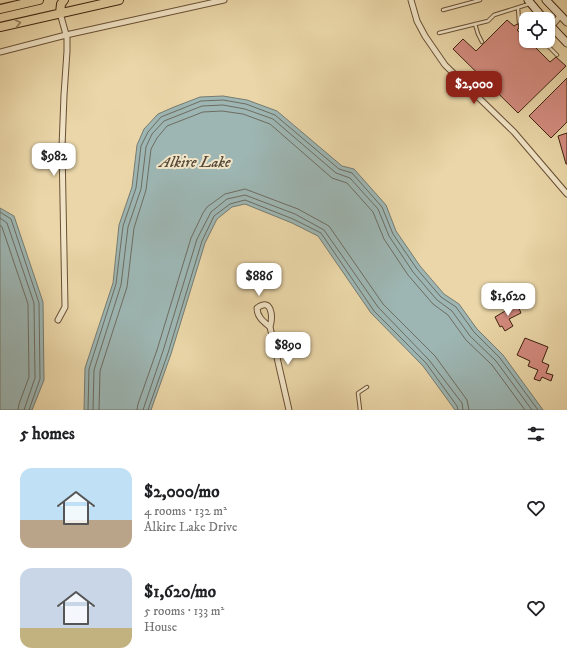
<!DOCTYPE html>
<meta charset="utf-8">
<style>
:root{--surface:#fff;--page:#f2f2f2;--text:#202124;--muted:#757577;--accent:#8f2418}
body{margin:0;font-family:"IM FELL DW Pica",serif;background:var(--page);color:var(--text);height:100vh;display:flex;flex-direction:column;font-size:15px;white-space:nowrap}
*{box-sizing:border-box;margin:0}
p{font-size:13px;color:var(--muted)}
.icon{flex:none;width:22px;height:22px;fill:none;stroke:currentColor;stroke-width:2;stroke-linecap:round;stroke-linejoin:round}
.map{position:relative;height:410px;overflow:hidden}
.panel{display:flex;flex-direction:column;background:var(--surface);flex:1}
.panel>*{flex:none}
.buttons{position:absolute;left:519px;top:12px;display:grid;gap:8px}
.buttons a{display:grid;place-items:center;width:36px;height:36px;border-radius:8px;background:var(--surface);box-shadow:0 1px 3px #0004;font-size:20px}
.price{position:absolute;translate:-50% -34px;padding:0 9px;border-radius:8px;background:#fff;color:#222;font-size:13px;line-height:26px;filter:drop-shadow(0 1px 2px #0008)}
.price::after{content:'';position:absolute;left:50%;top:24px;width:12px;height:9px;margin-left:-6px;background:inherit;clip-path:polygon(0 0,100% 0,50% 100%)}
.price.selected{background:var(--accent);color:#fff}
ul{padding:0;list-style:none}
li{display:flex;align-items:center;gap:12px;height:100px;padding:0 20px}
li span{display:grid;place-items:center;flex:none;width:112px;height:80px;border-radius:12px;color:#555}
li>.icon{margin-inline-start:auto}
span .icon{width:48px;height:48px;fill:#fffc;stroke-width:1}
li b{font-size:17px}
h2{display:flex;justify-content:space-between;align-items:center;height:48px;padding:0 20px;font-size:17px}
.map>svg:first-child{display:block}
</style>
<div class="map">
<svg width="567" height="410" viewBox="0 0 567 410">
<rect width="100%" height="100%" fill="#ead6a8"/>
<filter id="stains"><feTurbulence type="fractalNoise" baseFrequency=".005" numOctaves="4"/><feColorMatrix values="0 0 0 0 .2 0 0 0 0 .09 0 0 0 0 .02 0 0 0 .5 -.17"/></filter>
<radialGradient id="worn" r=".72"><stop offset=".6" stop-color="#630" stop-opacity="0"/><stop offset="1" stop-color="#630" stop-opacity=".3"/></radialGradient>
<path fill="#9db6b3" stroke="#777b71" d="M 223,96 L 247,100 L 277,111 L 342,166 L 354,169 L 386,205 L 396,231 L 420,266 L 444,294 L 459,304 L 477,329 L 503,355 L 543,410 L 455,410 L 423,366 L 371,313 L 318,236 L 292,223 L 245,204 L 232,207 L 217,219 L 205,243 L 171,354 L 151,410 L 84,410 L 85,368 L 113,283 L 119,225 L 132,187 L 137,145 L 144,129 L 158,114 L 174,107 L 200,97 Z
M 0,208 L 14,216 L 43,302 L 44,380 L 32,410 L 0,410 Z"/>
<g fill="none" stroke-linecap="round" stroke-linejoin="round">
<path stroke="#6e6c61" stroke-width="1" d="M 0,212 L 11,219 L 39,303 L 40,379 L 29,410
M 0,218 L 7,223 L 34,303 L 35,378 L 24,410
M 0,225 L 2,227 L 28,304 L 29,377 L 19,404 L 18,410
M 88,410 L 89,369 L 116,284 L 123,226 L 136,188 L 141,146 L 148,132 L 161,117 L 201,101 L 223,100 L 246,104 L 275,115 L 339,169 L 352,173 L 382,207 L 393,234 L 417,269 L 441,297 L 456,307 L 474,332 L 500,358 L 538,410
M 93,410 L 94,370 L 121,285 L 128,227 L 141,189 L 146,147 L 152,134 L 164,121 L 202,106 L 223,105 L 245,109 L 273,119 L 336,173 L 350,178 L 378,209 L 389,236 L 413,272 L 437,300 L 452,311 L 470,336 L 496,361 L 532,410
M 99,410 L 100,371 L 127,287 L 134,228 L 146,190 L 151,149 L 157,138 L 167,126 L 203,112 L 222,111 L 243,114 L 270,124 L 332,178 L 347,183 L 373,212 L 384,239 L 408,275 L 433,304 L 448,315 L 466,340 L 492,365 L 525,410
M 137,410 L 138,404 L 157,350 L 191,238 L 203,213 L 207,207 L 225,194 L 245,189 L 298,209 L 329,226 L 383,304 L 435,356 L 467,400 L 469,410
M 143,410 L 163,351 L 197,239 L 211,212 L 227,199 L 245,195 L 295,214 L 324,230 L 378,307 L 429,360 L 462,403 L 463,410
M 148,410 L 168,353 L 202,241 L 214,216 L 230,204 L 245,200 L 293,219 L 321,233 L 374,311 L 426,363 L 457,406 L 458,410"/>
</g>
<path fill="#d48b7f" stroke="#3e230f" d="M 507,20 L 514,26 L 517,24 L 519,25 L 519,28 L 517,30 L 526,38 L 526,41 L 529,41 L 550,62 L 556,57 L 566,66 L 518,113 L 453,49 L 463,39 L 476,51 Z
M 567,78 L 567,122 L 551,138 L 529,116 Z
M 567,133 L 567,164 L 566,164 L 558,136 Z
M 517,304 L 521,313 L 509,319 L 513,326 L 505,331 L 502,326 L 500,327 L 495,317 Z
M 525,338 L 548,347 L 542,362 L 549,365 L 546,373 L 553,375 L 551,381 L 542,377 L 540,381 L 534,379 L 538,370 L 528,366 L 530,361 L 517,355 Z"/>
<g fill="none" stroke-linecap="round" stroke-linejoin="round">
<g stroke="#695035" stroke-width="4.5">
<path id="lane" d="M 518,8 L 519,22
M 443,10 L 480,0
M 475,24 L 478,34 L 482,42
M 521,26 L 526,28
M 439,33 L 488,21 L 494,15 L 529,4
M 543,41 L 557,55
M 360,410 L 358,393 L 367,387"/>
</g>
<g stroke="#695035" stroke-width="7">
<path id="street" d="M 411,0 L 417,21 L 425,36 L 445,65 L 514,132 L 567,194
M 551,27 L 560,16
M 0,52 L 66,35 L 224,0
M 58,320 L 65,307 L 62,147 L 64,95 L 67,51 L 67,38 L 60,13
M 270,327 C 264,322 257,317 257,308 C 272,297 273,317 270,327 L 289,410"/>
</g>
<g stroke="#3e230f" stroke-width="9">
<path id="secondary" d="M 528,0 L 544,19
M 546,0 L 567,22
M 548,23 L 567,43"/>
</g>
<g stroke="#3e230f" stroke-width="10">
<path id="primary" d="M 0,9 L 39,0
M 60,13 L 61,4 L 64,0
M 0,27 L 119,0"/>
</g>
<use href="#lane" stroke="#f1e4c6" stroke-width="2.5"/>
<use href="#street" stroke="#f1e4c6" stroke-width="5"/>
<use href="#secondary" stroke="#f1e4c6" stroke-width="7"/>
<use href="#primary" stroke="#ead6a8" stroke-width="8"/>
</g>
<defs><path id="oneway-chevron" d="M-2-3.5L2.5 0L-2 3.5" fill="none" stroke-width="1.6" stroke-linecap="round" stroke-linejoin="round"/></defs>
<use stroke="#947c5c" href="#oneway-chevron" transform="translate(18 23) rotate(-13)"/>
<g text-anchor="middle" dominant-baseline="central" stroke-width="4" stroke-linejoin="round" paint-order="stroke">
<g font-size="16" font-style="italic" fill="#564838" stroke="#f1e4c6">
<text x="195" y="162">Alkire Lake</text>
</g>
</g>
<rect width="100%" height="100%" filter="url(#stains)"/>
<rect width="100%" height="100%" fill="url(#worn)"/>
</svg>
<div class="buttons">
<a><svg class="icon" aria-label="locate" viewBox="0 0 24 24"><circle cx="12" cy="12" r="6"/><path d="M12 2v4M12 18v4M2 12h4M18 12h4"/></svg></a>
</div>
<b class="price selected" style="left:474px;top:105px">$2,000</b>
<b class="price" style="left:54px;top:177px">$982</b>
<b class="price" style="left:259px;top:297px">$886</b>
<b class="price" style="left:508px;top:317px">$1,620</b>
<b class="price" style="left:288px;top:366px">$890</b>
</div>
<section class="panel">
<h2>5 homes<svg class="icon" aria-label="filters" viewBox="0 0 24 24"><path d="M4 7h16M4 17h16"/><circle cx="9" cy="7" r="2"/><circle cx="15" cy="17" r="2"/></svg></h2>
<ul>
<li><span style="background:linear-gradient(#bfe0f5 65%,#b9a48a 0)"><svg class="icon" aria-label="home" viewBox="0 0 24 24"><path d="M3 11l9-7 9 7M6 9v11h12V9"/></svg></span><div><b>$2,000/mo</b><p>4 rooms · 132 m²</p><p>Alkire Lake Drive</p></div><svg class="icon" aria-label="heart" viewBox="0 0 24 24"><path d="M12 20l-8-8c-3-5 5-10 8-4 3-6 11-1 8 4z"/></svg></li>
<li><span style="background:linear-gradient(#c9d6e8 75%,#c2b280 0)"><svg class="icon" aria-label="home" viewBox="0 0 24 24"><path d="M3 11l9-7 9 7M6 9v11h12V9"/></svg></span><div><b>$1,620/mo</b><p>5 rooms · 133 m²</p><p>House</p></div><svg class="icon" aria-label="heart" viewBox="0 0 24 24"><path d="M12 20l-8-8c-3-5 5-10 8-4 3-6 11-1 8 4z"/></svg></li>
</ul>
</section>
